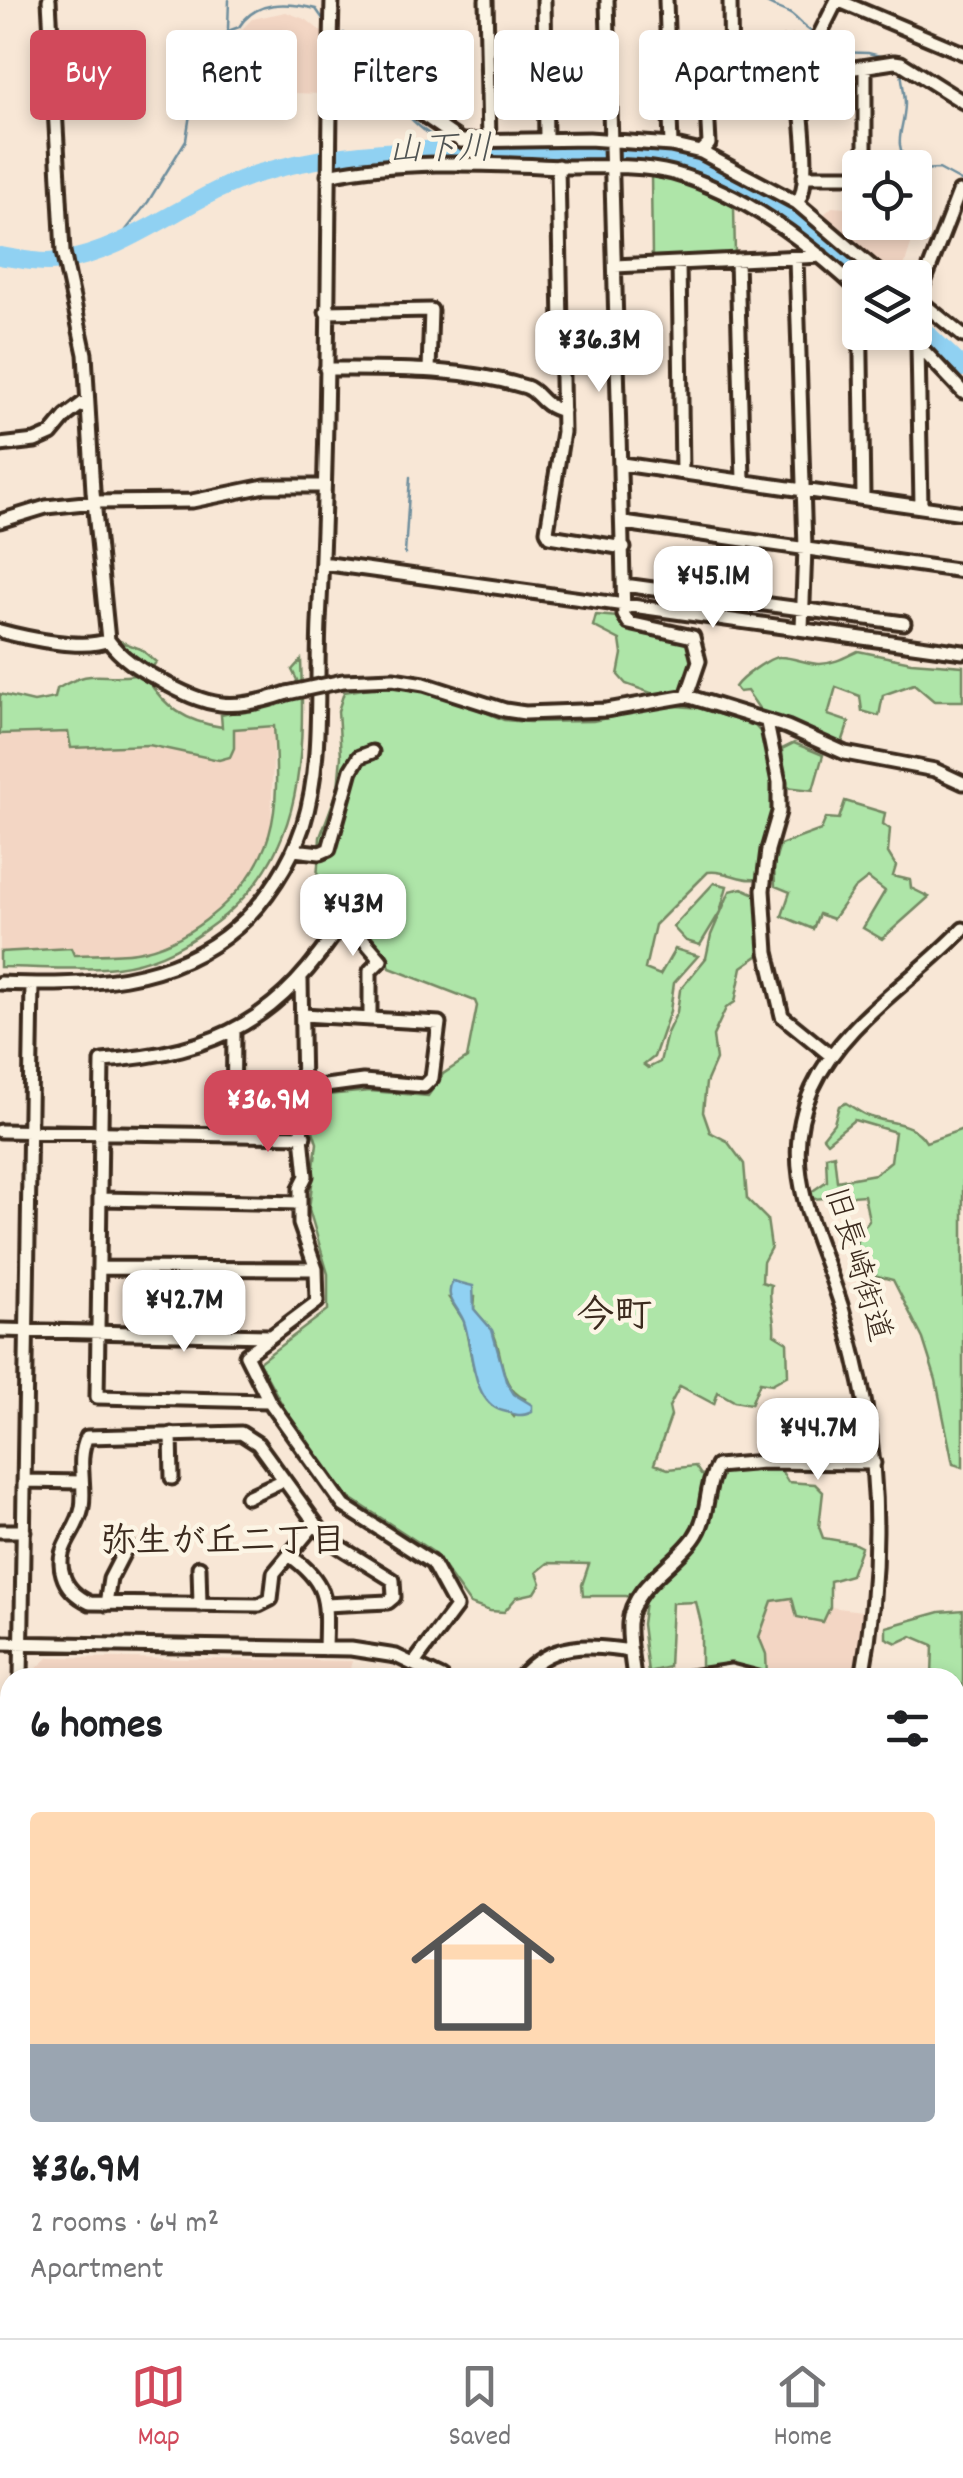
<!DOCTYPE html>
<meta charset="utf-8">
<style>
:root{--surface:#fff;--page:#f2f2f2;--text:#202124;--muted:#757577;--line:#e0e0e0;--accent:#d1495b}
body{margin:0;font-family:Dekko,"Klee One",sans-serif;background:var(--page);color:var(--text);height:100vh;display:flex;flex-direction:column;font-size:38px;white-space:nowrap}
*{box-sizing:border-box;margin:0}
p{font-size:32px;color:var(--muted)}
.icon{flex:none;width:55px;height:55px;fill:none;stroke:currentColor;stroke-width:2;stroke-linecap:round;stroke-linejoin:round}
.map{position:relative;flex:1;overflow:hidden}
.details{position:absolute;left:0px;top:1668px;width:965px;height:672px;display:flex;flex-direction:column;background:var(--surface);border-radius:30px 30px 0 0;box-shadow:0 5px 15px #0003}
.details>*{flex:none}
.banner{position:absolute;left:30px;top:30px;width:905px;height:90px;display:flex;gap:20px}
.fabs{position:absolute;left:842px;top:150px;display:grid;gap:20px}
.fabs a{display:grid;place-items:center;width:90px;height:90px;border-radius:10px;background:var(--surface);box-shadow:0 5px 15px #0003;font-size:50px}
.price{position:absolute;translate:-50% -85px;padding:0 22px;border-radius:20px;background:#fff;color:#222;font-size:32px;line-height:65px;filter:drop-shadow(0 2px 5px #0008)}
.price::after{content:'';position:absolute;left:50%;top:60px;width:30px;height:22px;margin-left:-15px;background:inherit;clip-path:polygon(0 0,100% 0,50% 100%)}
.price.active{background:var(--accent);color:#fff}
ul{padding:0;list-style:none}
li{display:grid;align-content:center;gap:20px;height:530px;padding:0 30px}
li span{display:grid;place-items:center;height:310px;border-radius:10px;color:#555}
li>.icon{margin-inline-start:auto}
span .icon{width:180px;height:180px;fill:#fffc;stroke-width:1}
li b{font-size:42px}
h2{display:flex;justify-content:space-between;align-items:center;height:120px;padding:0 30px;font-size:42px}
.chip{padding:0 35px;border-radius:10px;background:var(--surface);box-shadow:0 5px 15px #0003;font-size:35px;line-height:90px}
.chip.active{background:var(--accent);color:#fff}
.menu{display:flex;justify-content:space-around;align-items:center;height:140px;border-top:2px solid var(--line);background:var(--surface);font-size:28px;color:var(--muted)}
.menu a{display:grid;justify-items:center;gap:5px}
.menu .active{color:var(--accent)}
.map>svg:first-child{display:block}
</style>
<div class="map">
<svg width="963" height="2338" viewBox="0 0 963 2338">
<rect width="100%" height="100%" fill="#f8e7d6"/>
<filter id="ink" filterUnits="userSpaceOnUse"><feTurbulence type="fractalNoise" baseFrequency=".01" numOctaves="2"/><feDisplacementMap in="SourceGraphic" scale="20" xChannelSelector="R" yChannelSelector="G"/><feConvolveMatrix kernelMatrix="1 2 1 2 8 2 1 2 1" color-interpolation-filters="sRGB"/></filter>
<g filter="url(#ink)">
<path fill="#f3d6c4" d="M 286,12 L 307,20 L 323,33 L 322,94 L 202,90 L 216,56 L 252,19 Z
M 832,207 L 860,209 L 860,222 L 915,222 L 915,214 L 920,215 L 901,277 L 893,277 L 821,217 Z
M 274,726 L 271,829 L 259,864 L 232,899 L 183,937 L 138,952 L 73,955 L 71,948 L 0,952 L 0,734 L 69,732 L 72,748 L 149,745 L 219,760 L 234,748 L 234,729 Z
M 793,1598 L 822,1622 L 830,1607 L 870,1612 L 857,1677 L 768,1676 L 766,1654 L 759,1637 L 772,1601 Z
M 49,1657 L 352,1661 L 348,1675 L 370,1677 L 35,1677 L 36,1669 Z
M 955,2001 L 963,2006 L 963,2137 L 955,2136 Z"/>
<path fill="#aee5a8" stroke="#748863" stroke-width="2.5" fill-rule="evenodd" d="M 651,174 L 692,186 L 734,207 L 735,255 L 652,260 Z
M 596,615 L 618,617 L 626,626 L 684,637 L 697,654 L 684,689 L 662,697 L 626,684 L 618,675 L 622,654 L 620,640 L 593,626 Z
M 117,640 L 141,649 L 156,662 L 146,677 C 164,707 186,722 222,727 L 221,715 L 291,700 L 297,680 L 292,670 L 301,660 C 305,765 302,864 207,929 C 180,949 150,963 116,967 C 78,971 38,967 0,967 L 0,952 L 71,948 L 74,955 C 94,954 116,955 136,952 C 162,948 185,936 206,920 C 278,863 280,813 274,726 L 234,729 L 234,748 L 230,757 L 219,760 L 149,745 L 71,748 L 68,732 L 0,734 L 0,694 L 34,702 L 55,698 L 57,689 C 94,667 98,680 135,675 L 137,664 L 117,648 Z
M 858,651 L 911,662 L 963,666 L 963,701 L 934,701 L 914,684 L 883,695 L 879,716 L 862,711 L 860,696 L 836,687 L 828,715 L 849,722 L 841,746 L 765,717 L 747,691 L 739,692 L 735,687 C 740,679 770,656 780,657 C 794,657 806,664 820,664 C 836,663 845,657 858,651 Z
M 376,687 L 414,689 L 451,698 L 504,720 L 529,722 L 593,721 L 647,709 L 677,706 L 700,708 L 755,726 L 765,737 L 774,783 L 774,805 L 764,835 L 757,879 C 740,882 725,869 708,872 L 655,925 L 645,969 L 660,975 L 675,949 L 698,956 L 674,983 L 670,1011 L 654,1057 L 644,1065 L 648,1068 L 660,1062 L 667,1033 L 677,1012 L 680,990 L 706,958 L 711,935 L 730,891 L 742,888 L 760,896 L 762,953 L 742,967 L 735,1002 L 726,1008 L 713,1036 L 716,1060 L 706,1083 L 703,1112 L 710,1132 L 727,1141 L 744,1164 L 747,1199 L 767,1219 L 771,1247 L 763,1262 L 762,1282 L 771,1285 C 767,1303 776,1315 774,1334 L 787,1342 L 788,1375 L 772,1384 L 760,1382 L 751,1404 L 734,1401 L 718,1392 L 714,1404 L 680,1386 L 669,1407 L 671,1416 L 654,1464 L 668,1469 L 695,1466 L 701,1475 L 762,1466 L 781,1470 L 788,1482 L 815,1484 L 823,1492 L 819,1527 L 823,1538 L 853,1543 L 861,1547 L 851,1575 L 830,1581 L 830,1607 L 823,1622 L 797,1617 L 792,1598 L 772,1601 L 759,1637 L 766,1654 L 767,1677 L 701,1677 L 701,1623 L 696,1602 L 672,1603 L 669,1667 L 648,1672 L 642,1624 L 645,1601 L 626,1596 L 583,1596 L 582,1585 L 589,1564 L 548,1563 L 537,1572 L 541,1583 L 535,1593 L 517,1597 L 504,1612 L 490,1611 L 470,1604 L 433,1552 L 346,1495 L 289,1417 L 259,1362 L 328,1310 L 328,1274 L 309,1209 L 317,1143 L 306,1109 L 316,1096 L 370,1091 L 428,1096 L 443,1074 L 467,1058 L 477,1006 L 475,1001 L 390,968 C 382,935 342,911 316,893 L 320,837 L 338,789 L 341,756 L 338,711 L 344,692 ZM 475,1297 L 474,1309 C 480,1318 490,1325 494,1335 C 504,1358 499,1387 525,1399 L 514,1417 L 474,1370 L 464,1321 L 449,1298 Z
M 794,743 L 823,755 L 813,790 L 785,787 L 782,749 Z
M 845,801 L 885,813 L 883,824 L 890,829 L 888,853 L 896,866 L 893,876 L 910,880 L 911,888 L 929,897 L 882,939 L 863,928 L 885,891 L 868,878 L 854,889 L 833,919 L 819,914 L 813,929 L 782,916 L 790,892 L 775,886 L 774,865 L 780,845 L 821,830 L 826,818 L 839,819 Z
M 714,883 L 727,886 L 720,912 L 700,945 L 686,941 L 673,927 Z
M 846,1103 C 853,1107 860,1113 868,1116 C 889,1124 914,1121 926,1142 L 963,1129 L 963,1467 L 953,1464 L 936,1380 L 923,1339 L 893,1280 L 870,1274 C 855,1251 849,1244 869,1220 L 864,1195 L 812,1199 L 811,1192 L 827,1181 L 826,1156 L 834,1154 L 837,1181 L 875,1174 L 891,1161 L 895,1132 L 854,1120 L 827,1142 L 823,1137 L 834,1123 L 839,1106 Z
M 963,1610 L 963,1816 L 957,1822 L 955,1678 L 932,1677 L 933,1645 L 912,1636 L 897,1643 L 886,1638 L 886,1627 L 940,1612 Z"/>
<path fill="#90d1f2" stroke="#6e8e9d" stroke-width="2.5" d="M 453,1281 L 473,1286 L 474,1309 L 492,1330 L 506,1381 L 514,1394 L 532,1405 L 532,1412 C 519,1418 515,1414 503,1411 C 471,1403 473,1348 464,1322 C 458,1306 443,1298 453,1281 Z
M 71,2330 L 447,2330 L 434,2335 L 434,2338 L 73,2338 Z"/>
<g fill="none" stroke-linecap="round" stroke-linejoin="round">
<path stroke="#6e8e9d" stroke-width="2.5" d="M 762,0 C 772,8 784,9 792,15 C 800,21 803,27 812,32
M 228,28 L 229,0
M 344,33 C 371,63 389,101 420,127 C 430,136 443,142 454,149
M 827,46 L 834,52 L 868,53 L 884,57
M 901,71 C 902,82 905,94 905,104 C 904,133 891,140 910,168
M 915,170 L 939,169 L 963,182
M 126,238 L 126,230 L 148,202 L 186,140 L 193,95 L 228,31 L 239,27 C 256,0 286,2 316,9 L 323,19
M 405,554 L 410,477"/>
<path stroke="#90d1f2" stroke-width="18" d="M 0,256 C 19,259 41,264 60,261 C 130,252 192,193 260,173 C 369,141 487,149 599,156 C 632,159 664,156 696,167 C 761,191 816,232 867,278
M 915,322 L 963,368
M 684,2330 L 715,2338
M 490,2338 L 542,2330"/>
<g stroke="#3b2a1e" stroke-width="19">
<path id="minor" d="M 49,0 L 63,252 L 85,354 L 93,491 L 108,640 C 121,658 139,669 158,679 C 208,708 232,712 287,693
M 486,0 L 489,140
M 544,0 L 546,138
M 607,0 L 624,615 L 629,623 L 693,637 L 699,661 L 687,696
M 666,0 L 671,145
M 816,42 L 837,0 L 963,53
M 731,56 L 759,48 L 816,42 L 824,58 L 824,75
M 865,68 L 865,168
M 392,83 L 416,110 L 461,141 L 589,139 L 671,145 L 701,152 L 797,203 L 885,278
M 731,87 L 894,62 L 901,63 L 963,102
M 701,152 L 709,144 L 706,86 L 731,87 L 730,0
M 558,166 L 563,432 L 547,531 L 550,536 L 624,548
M 328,175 C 407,159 485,164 565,167 C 600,167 639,164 673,173 C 744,193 807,242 860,291
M 804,176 L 860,176
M 797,203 C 813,184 800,106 798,79
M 796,258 L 805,548 L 802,628
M 737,260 L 743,480
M 679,263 L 682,472
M 615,266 L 821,256
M 860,291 L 863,497
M 915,297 L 963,336
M 918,298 L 959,192
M 326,312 L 431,310 L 429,370
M 559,322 L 617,322
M 906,332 L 963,392
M 918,345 L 921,506
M 326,369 C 392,369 461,367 526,387 C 540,392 539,405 563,411
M 0,445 L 35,441 L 51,434 L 66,416 L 87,400
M 622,464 L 963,513
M 0,521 L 46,507 L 94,502 L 192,501 L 265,486 L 324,486
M 624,523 L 963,571
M 322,563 L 963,652
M 624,585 L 904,623
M 0,631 C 26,638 84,651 108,640
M 343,681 L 393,679 L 424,684 L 505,710 L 525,713 L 606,710 L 687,696 L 787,727 L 845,753 L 935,770 L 963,783
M 767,723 L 779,782 L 779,812 L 768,850 L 763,890 L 767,952 L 782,1016 L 830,1055
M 294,850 L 320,853 L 329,849 L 351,770 L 359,757 L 372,752
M 301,980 L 303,1089 L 299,1106 L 306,1176 L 300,1188 L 300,1224 L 316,1269 L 317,1302 L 246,1355 L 269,1401 L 344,1506 L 432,1563 L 456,1607 L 415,1662
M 0,983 C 84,986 170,986 237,927 C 266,902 291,862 303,826 C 323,762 316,689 319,622 C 330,415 327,207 332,0
M 303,1089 L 363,1081 L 424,1086 L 432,1078 L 439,1023 L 303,1015
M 0,1131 L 304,1136
M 233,1133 L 234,1031
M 101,1199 L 300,1203
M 100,1268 L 316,1269
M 0,1330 L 270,1336
M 269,1401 L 97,1397 L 102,1061 C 221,1052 280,1019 345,918 L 381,960 L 370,971 L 370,1018
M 171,1434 L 172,1478
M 25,1481 L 81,1482
M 247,1497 L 284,1480
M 314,1525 L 274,1573 L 271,1599 L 259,1605 L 90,1603 C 77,1597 67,1589 63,1575 C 54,1547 77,1534 82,1508 C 86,1485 76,1460 87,1437 L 241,1433 L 258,1444 L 327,1539 L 393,1580 L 394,1597 L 388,1602 L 325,1605
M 0,1531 L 24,1531
M 289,1555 C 330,1584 326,1602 325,1649
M 199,1567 L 200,1605
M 106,1604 L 110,1579 L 127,1546
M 0,1643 L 351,1649 L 396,1656 L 442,1678
M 21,1678 L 32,984
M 520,1678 C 551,1641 588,1645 631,1651
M 634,1678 C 632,1660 628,1641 629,1623 C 632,1586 674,1566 694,1538 C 710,1516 704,1489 717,1466 L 763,1462 L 874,1463
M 684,1678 L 731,1671 L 758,1678
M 862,1678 C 879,1587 881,1495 865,1405 C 859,1372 851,1340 842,1308 C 819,1234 776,1168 812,1089 C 843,1021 913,982 963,929
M 955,1826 L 963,1832
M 0,1913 L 10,1913
M 0,2152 L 10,2149
M 46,2338 L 57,2334
M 780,2338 L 781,2330"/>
</g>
<g stroke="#3b2a1e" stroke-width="21">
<path id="major" d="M 955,2159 L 963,2160
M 0,2255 L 10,2252"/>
</g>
<use href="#minor" stroke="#fcf5e5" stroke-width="11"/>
<use href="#major" stroke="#f9deab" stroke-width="14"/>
<g stroke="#3b2a1e" stroke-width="19" stroke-linecap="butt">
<path id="minor-bridge" d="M 287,693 L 343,681"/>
</g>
<use href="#minor-bridge" stroke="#fcf5e5" stroke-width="11"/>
</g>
</g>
<g text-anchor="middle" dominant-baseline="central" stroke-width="9" stroke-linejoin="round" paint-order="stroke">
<g font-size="32" fill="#3b2a1e" stroke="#fcf5e5">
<text transform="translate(855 1265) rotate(73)">旧長崎街道</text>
</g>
<g font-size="35" font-style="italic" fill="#505453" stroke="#fcf5e5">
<text transform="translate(440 152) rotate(-1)">山下川</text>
</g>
<g font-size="35" font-weight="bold" fill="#3b2a1e" stroke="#fcf5e5">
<text x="223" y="1544">弥生が丘二丁目</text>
</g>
<g font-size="38" font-weight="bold" fill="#3b2a1e" stroke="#fcf5e5">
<text x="614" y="1318">今町</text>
</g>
</g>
</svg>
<div class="fabs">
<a><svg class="icon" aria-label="locate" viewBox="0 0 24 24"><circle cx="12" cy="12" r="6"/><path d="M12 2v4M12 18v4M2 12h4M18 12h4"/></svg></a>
<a><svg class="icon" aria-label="layers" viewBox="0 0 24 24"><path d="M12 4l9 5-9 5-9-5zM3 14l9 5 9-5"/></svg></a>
</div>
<b class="price" style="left:599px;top:395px">¥36.3M</b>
<b class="price" style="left:713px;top:631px">¥45.1M</b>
<b class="price" style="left:353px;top:959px">¥43M</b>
<b class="price active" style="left:268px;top:1155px">¥36.9M</b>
<b class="price" style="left:184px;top:1355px">¥42.7M</b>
<b class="price" style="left:818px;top:1483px">¥44.7M</b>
<div class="banner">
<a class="chip active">Buy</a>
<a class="chip">Rent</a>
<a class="chip">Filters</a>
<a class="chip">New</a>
<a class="chip">Apartment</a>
</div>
<section class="details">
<h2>6 homes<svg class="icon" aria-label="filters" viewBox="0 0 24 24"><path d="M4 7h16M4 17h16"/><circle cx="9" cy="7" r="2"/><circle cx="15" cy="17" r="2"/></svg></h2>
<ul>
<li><span style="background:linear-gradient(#ffd9b3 75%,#9aa5b1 0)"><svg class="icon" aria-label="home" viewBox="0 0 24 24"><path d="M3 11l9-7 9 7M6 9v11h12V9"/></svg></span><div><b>¥36.9M</b><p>2 rooms · 64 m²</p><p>Apartment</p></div></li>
</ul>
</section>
</div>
<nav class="menu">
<a class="active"><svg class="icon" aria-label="map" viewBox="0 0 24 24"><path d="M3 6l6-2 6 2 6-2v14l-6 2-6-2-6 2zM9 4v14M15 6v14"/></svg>Map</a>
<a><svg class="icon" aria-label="saved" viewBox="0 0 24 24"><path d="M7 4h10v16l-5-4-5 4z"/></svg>Saved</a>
<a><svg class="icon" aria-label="home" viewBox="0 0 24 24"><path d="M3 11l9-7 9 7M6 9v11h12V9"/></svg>Home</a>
</nav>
